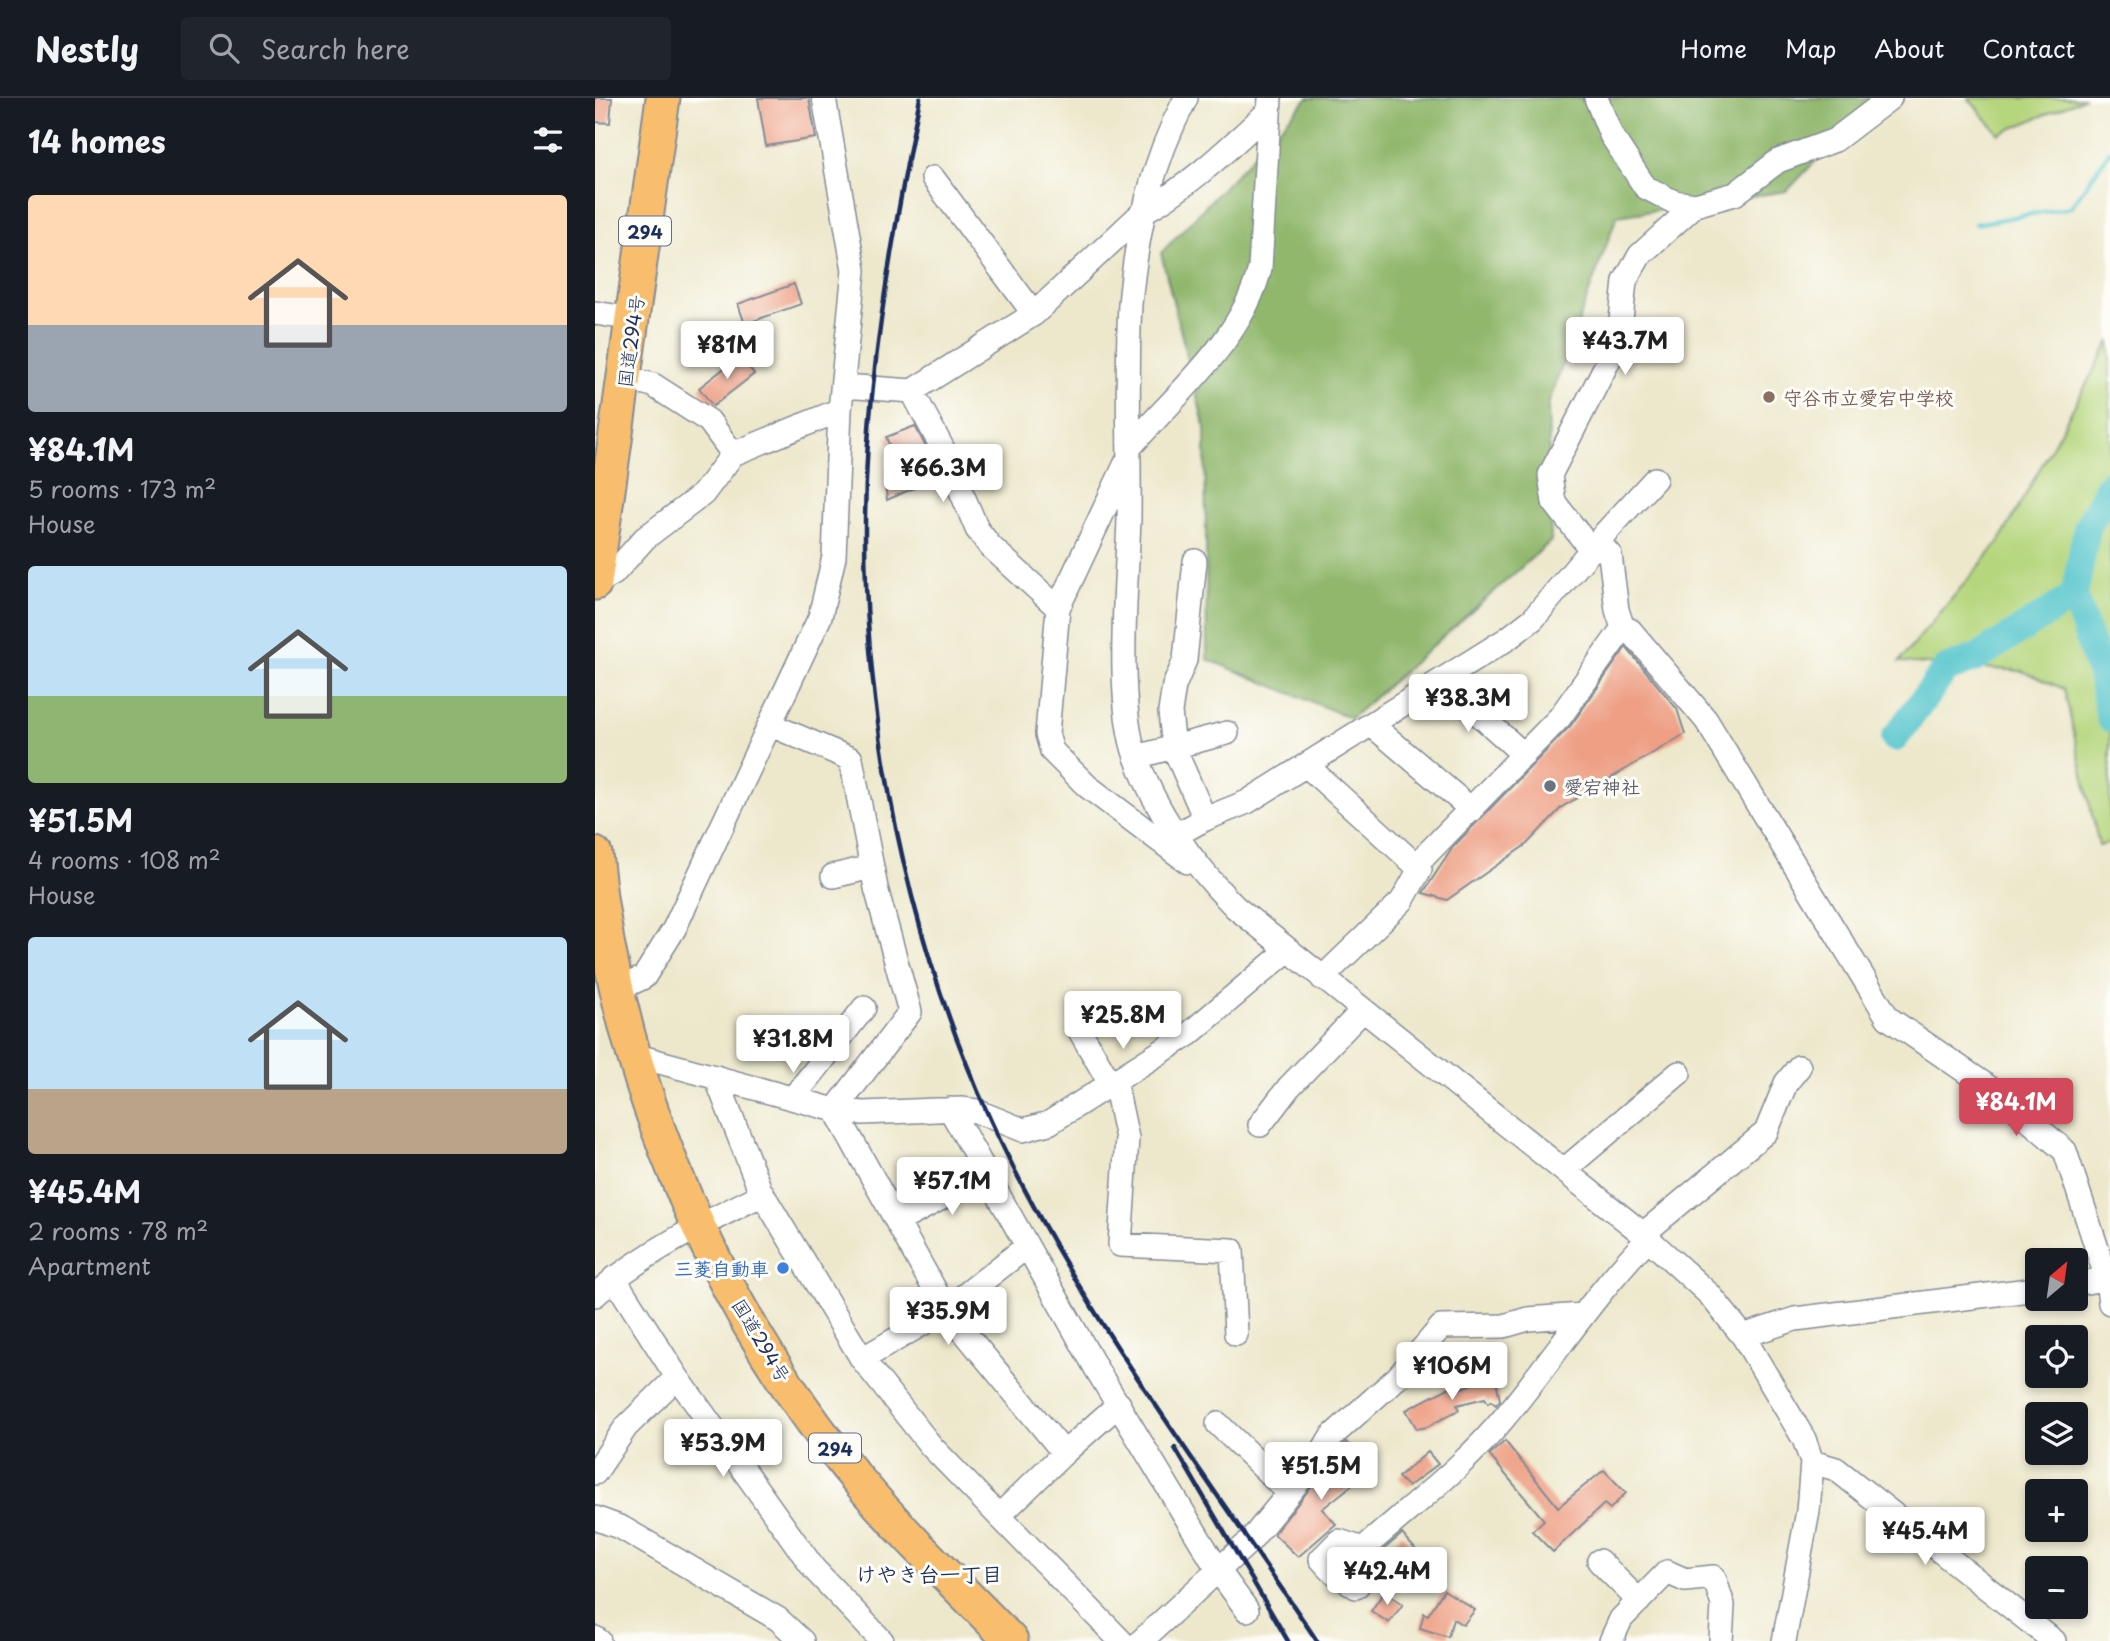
<!DOCTYPE html>
<meta charset="utf-8">
<style>
:root{--surface:#171b24;--page:#20242c;--text:#f1f3f6;--muted:#9ea1a6;--line:#363941;--accent:#d1495b}
body{margin:0;font-family:"Playpen Sans","Klee One",sans-serif;background:var(--page);color:var(--text);height:100vh;display:flex;flex-direction:column;font-size:26px;white-space:nowrap}
*{box-sizing:border-box;margin:0}
p{font-size:23px;color:var(--muted)}
.icon{flex:none;width:38px;height:38px;fill:none;stroke:currentColor;stroke-width:2;stroke-linecap:round;stroke-linejoin:round}
.map{position:relative;flex:1;overflow:hidden}
.drawer{display:flex;flex-direction:column;background:var(--surface);width:595px}
.drawer>*{flex:none}
.needle{width:46px;rotate:29deg}
.fabs{position:absolute;left:1430px;top:1150px;display:grid;gap:14px}
.fabs a{display:grid;place-items:center;width:63px;height:63px;border-radius:7px;background:var(--surface);box-shadow:0 4px 10px #0003;font-size:35px}
.price{position:absolute;translate:-50% -60px;padding:0 16px;border-radius:7px;background:#fff;color:#222;font-size:23px;line-height:46px;filter:drop-shadow(0 2px 4px #0008)}
.price::after{content:'';position:absolute;left:50%;top:42px;width:21px;height:16px;margin-left:-10px;background:inherit;clip-path:polygon(0 0,100% 0,50% 100%)}
.price.selected{background:var(--accent);color:#fff}
ul{padding:0;list-style:none}
li{display:grid;align-content:center;gap:14px;height:371px;padding:0 28px}
li span{display:grid;place-items:center;height:217px;border-radius:7px;color:#555}
li>.icon{margin-inline-start:auto}
span .icon{width:126px;height:126px;fill:#fffc;stroke-width:1}
li b{font-size:30px}
h2{display:flex;justify-content:space-between;align-items:center;height:84px;padding:0 28px;font-size:30px}
header{display:flex;align-items:center;gap:42px;box-sizing:border-box;height:98px;padding:0 35px;background:var(--surface);border-bottom:2px solid var(--line)}
header strong{font-size:33px}
nav{display:flex;gap:38px;margin-inline-start:auto;font-size:24px}
.search{width:490px;height:63px;background:var(--page);display:flex;align-items:center;gap:18px;box-sizing:border-box;padding:0 24px;border-radius:7px;color:var(--muted);font-size:26px}
main{display:flex;flex:1;min-height:0}
.map>svg:first-child{display:block}
</style>
<header>
<strong>Nestly</strong>
<div class="search"><svg class="icon" aria-label="search" viewBox="0 0 24 24"><circle cx="10" cy="10" r="6"/><path d="M15 15l6 6"/></svg>Search here</div>
<nav><a>Home</a><a>Map</a><a>About</a><a>Contact</a></nav>
</header>
<main>
<section class="drawer">
<h2>14 homes<svg class="icon" aria-label="filters" viewBox="0 0 24 24"><path d="M4 7h16M4 17h16"/><circle cx="9" cy="7" r="2"/><circle cx="15" cy="17" r="2"/></svg></h2>
<ul>
<li><span style="background:linear-gradient(#ffd9b3 60%,#9aa5b1 0)"><svg class="icon" aria-label="home" viewBox="0 0 24 24"><path d="M3 11l9-7 9 7M6 9v11h12V9"/></svg></span><div><b>¥84.1M</b><p>5 rooms · 173 m²</p><p>House</p></div></li>
<li><span style="background:linear-gradient(#bfe0f5 60%,#8fb573 0)"><svg class="icon" aria-label="home" viewBox="0 0 24 24"><path d="M3 11l9-7 9 7M6 9v11h12V9"/></svg></span><div><b>¥51.5M</b><p>4 rooms · 108 m²</p><p>House</p></div></li>
<li><span style="background:linear-gradient(#bfe0f5 70%,#b9a48a 0)"><svg class="icon" aria-label="home" viewBox="0 0 24 24"><path d="M3 11l9-7 9 7M6 9v11h12V9"/></svg></span><div><b>¥45.4M</b><p>2 rooms · 78 m²</p><p>Apartment</p></div></li>
</ul>
</section>
<div class="map">
<svg width="1515" height="1543" viewBox="0 0 1515 1543">
<rect width="100%" height="100%" fill="#fdfcf7"/>
<filter id="ink" filterUnits="userSpaceOnUse"><feTurbulence type="fractalNoise" baseFrequency=".0143" numOctaves="2"/><feDisplacementMap in="SourceGraphic" scale="14" xChannelSelector="R" yChannelSelector="G"/><feConvolveMatrix kernelMatrix="1 2 1 2 8 2 1 2 1" color-interpolation-filters="sRGB"/></filter>
<filter id="wash" filterUnits="userSpaceOnUse"><feTurbulence type="fractalNoise" baseFrequency=".00686" numOctaves="4" result="noise"/><feDisplacementMap in="SourceGraphic" scale="28" xChannelSelector="R" yChannelSelector="G"/><feGaussianBlur stdDeviation="1.57" result="paint"/><feColorMatrix in="noise" values="0 0 0 0 0 0 0 0 0 0 0 0 0 0 0 0 0 1.4 0 .05"/><feComposite in="paint" operator="in"/></filter>
<g filter="url(#wash)">
<rect width="100%" height="100%" fill="#ede8cc"/>
<path fill="#b6d67d" stroke="#68826e" stroke-width="2" d="M 1373,0 L 1490,0 L 1404,36 Z
M 1515,243 L 1515,745 L 1504,748 L 1469,591 L 1427,573 L 1304,564 L 1405,443 Z"/>
<path fill="#90b76c" stroke="#567365" stroke-width="2" d="M 713,0 L 1280,0 L 1192,93 L 1022,118 L 953,307 L 956,443 L 756,620 L 612,561 L 610,330 L 566,155 Z"/>
<g fill="none" stroke-linecap="round" stroke-linejoin="round">
<path stroke="#5ac7ce" stroke-width="4.5" d="M 1380,126 L 1476,109 L 1515,53"/>
<path stroke="#5ac7ce" stroke-width="28" d="M 1515,386 L 1492,430 L 1479,498 L 1507,580 L 1515,620
M 1300,640 L 1351,571 L 1381,560 L 1479,498"/>
</g>
<g id="blocks">
<path fill="#ee9f84" d="M 0,0 L 17,0 L 15,25 L 0,24 Z
M 163,0 L 214,0 L 221,40 L 171,48 Z
M 199,186 L 206,206 L 150,226 L 143,206 Z
M 145,258 L 159,276 L 118,308 L 104,290 Z
M 320,328 L 333,353 L 330,354 L 342,380 L 292,402 L 289,375 L 303,369 L 291,339 Z
M 1031,549 L 1082,611 L 1090,636 L 967,709 L 932,746 L 852,802 L 828,795 L 858,749 L 976,627 Z
M 900,1278 L 905,1302 L 901,1307 L 896,1303 L 893,1305 L 890,1300 L 862,1307 L 864,1312 L 832,1329 L 822,1331 L 811,1312 L 861,1286 L 864,1291 Z
M 910,1343 L 963,1409 L 1009,1372 L 1031,1395 L 1015,1411 L 1009,1406 L 958,1454 L 937,1433 L 949,1422 L 894,1357 Z
M 751,1344 L 776,1372 L 727,1411 L 741,1426 L 703,1459 L 679,1436 Z
M 833,1354 L 843,1366 L 813,1389 L 803,1379 Z
M 807,1436 L 827,1459 L 810,1475 L 788,1452 Z
M 849,1492 L 880,1512 L 868,1527 L 858,1521 L 853,1539 L 825,1530 L 829,1515 L 833,1517 Z
M 789,1494 L 808,1506 L 794,1525 L 776,1513 Z"/>
</g>
</g>
<g filter="url(#ink)">
<use href="#blocks" fill-opacity="0" stroke="#848c95" stroke-width="2"/>
<g fill="none" stroke-linecap="round" stroke-linejoin="round">
<g stroke="#848c95" stroke-width="26">
<path id="minor" d="M 591,0 C 556,66 542,132 535,206 C 531,278 535,349 534,420 C 532,484 520,602 541,659 C 562,717 598,766 640,809 L 1048,1136 L 1115,1197 L 1148,1238 L 1209,1341 L 1217,1364 L 1213,1413 L 1189,1543
M 1001,0 L 1016,37 L 1050,89 L 1079,104 L 1100,107 L 1140,96 L 1183,63 L 1240,42 L 1295,0
M 338,80 L 439,216
M 548,114 C 594,89 635,49 674,13
M 0,215 L 38,221
M 30,280 L 58,287 L 114,323 L 138,356 L 245,312
M 249,288 L 317,293 L 350,355 L 382,431 L 395,448 L 463,510
M 317,293 L 439,216 L 547,115
M 535,349 C 582,295 648,241 665,170 L 675,0
M 531,365 L 463,510 L 452,636 L 457,653 L 492,688 L 593,764
M 1003,444 L 1015,457 L 1022,512 L 1028,530 L 1035,532 L 1111,622 L 1293,920 L 1402,995 L 1470,1053 L 1512,1181 L 1515,1205
M 997,453 L 959,404 L 955,377 L 1024,242 L 1030,183 L 1045,157 L 1100,107
M 600,463 L 590,562 L 579,588 L 575,614 L 579,650 L 610,721
M 0,486 L 18,476 L 50,440 L 108,396 L 138,356
M 847,583 L 929,657
M 176,627 L 256,661 L 281,790 L 315,914 L 240,1012 L 351,1212 L 469,1355 L 524,1306
M 777,627 L 877,712
M 541,659 L 632,635
M 712,668 L 825,771 L 807,803 L 727,880
M 581,737 L 610,721 L 652,704 L 912,541 L 938,521 L 1011,434 L 1060,381
M 821,767 L 965,619 L 1028,530
M 238,778 L 277,769
M 22,892 L 49,879 L 79,831 L 225,519 L 239,459 L 245,312 L 259,172 L 229,0
M 481,926 L 516,987
M 39,957 L 240,1012 L 268,1015 L 366,1011 L 381,1013 L 428,1032 L 454,1025 L 594,936 L 693,852
M 121,979 L 165,1092 L 267,1261 L 336,1348 L 404,1418
M 520,985 L 532,1040 L 525,1147 L 637,1152 L 641,1236
M 198,1000 L 269,910
M 355,1011 L 502,1272 L 623,1472 L 652,1512
M 665,1027 L 694,989 L 768,912
M 969,1072 L 1084,975
M 302,1124 L 391,1076
M 1048,1136 L 1171,1034 L 1191,985 L 1204,969
M 19,1180 L 82,1279 L 219,1471 L 287,1543
M 1480,1186 L 1515,1180
M 0,1197 C 49,1154 110,1125 168,1096
M 1148,1238 L 1200,1221 L 1442,1191
M 267,1261 L 351,1212 L 431,1149
M 623,1326 L 694,1395
M 469,1355 L 404,1418 L 526,1543
M 1217,1364 L 1241,1371 L 1459,1543
M 0,1375 L 31,1329 L 82,1279
M 0,1420 L 27,1430 L 183,1521 L 207,1543
M 768,1451 L 775,1472 L 761,1489 L 737,1473 L 726,1461 L 744,1443 L 768,1451 C 815,1409 869,1369 909,1320 C 958,1261 999,1196 1053,1141
M 1004,1463 L 1044,1503
M 0,1540 L 4,1543
M 546,1543 L 655,1443 L 727,1355 L 737,1338 L 803,1279 L 846,1229 L 909,1228 L 933,1221 L 987,1217
M 1016,1543 L 1026,1521 L 1072,1474 L 1090,1482 L 1119,1479 L 1128,1507 L 1126,1543"/>
</g>
<g stroke="#848c95" stroke-width="37">
<path id="highway" d="M 0,485 L 68,0
M 0,756 C 22,987 127,1228 280,1402 C 323,1451 371,1496 416,1543"/>
</g>
<use href="#minor" stroke="#fff" stroke-width="23"/>
<use href="#highway" stroke="#f9be6d" stroke-width="33"/>
<path stroke="#1b2f5e" stroke-width="4.5" d="M 325,0 C 306,95 288,191 278,288 C 251,531 294,797 395,1021 C 480,1208 609,1373 722,1543
M 580,1350 L 693,1543"/>
</g>
</g>
<circle fill="#8d6e63" stroke="#fdfcf7" stroke-width="2.5" cx="1174" cy="299" r="7"/>
<circle fill="#6b7280" stroke="#fdfcf7" stroke-width="2.5" cx="955" cy="688" r="7"/>
<circle fill="#3f7fe0" stroke="#fdfcf7" stroke-width="2.5" cx="188" cy="1170" r="7"/>
<g text-anchor="middle" dominant-baseline="central" stroke-width="6" stroke-linejoin="round" paint-order="stroke">
<g fill="#fdfcf7" stroke="#5f6c8c" stroke-width="2">
<rect x="24" y="118.5" width="52" height="29" rx="5"/>
<rect x="214" y="1335.5" width="52" height="29" rx="5"/>
</g>
<g font-size="18" font-weight="bold" fill="#1b2f5e">
<text x="50" y="133">294</text>
<text x="240" y="1350">294</text>
</g>
<g font-size="19" fill="#1b2f5e" stroke="#fdfcf7">
<text transform="translate(35 243) rotate(-82)">国道294号</text>
<text transform="translate(167 1242) rotate(59)">国道294号</text>
</g>
<g font-size="19" font-weight="bold" fill="#785e54" stroke="#fdfcf7" text-anchor="start">
<text x="1188" y="299">守谷市立愛宕中学校</text>
</g>
<g font-size="19" font-weight="bold" fill="#5b616d" stroke="#fdfcf7" text-anchor="start">
<text x="969" y="688">愛宕神社</text>
</g>
<g font-size="19" font-weight="bold" fill="#366cbe" stroke="#fdfcf7" text-anchor="end">
<text x="174" y="1170">三菱自動車</text>
</g>
<g font-size="21" font-weight="bold" fill="#1b2f5e" stroke="#fdfcf7">
<text x="334" y="1475">けやき台一丁目</text>
</g>
</g>
</svg>
<div class="fabs">
<a><svg class="needle" viewBox="-14 -14 28 28"><path d="M0-13l5 13h-10z" fill="#e53935"/><path d="M0 13l5-13h-10z" fill="#9ea1a6"/></svg></a>
<a><svg class="icon" aria-label="locate" viewBox="0 0 24 24"><circle cx="12" cy="12" r="6"/><path d="M12 2v4M12 18v4M2 12h4M18 12h4"/></svg></a>
<a><svg class="icon" aria-label="layers" viewBox="0 0 24 24"><path d="M12 4l9 5-9 5-9-5zM3 14l9 5 9-5"/></svg></a>
<a>+</a>
<a>−</a>
</div>
<b class="price" style="left:1030px;top:279px">¥43.7M</b>
<b class="price" style="left:132px;top:283px">¥81M</b>
<b class="price" style="left:348px;top:406px">¥66.3M</b>
<b class="price" style="left:873px;top:636px">¥38.3M</b>
<b class="price" style="left:528px;top:953px">¥25.8M</b>
<b class="price" style="left:198px;top:977px">¥31.8M</b>
<b class="price selected" style="left:1421px;top:1040px">¥84.1M</b>
<b class="price" style="left:357px;top:1119px">¥57.1M</b>
<b class="price" style="left:353px;top:1249px">¥35.9M</b>
<b class="price" style="left:857px;top:1304px">¥106M</b>
<b class="price" style="left:128px;top:1381px">¥53.9M</b>
<b class="price" style="left:726px;top:1404px">¥51.5M</b>
<b class="price" style="left:1330px;top:1469px">¥45.4M</b>
<b class="price" style="left:792px;top:1509px">¥42.4M</b>
</div>
</main>
